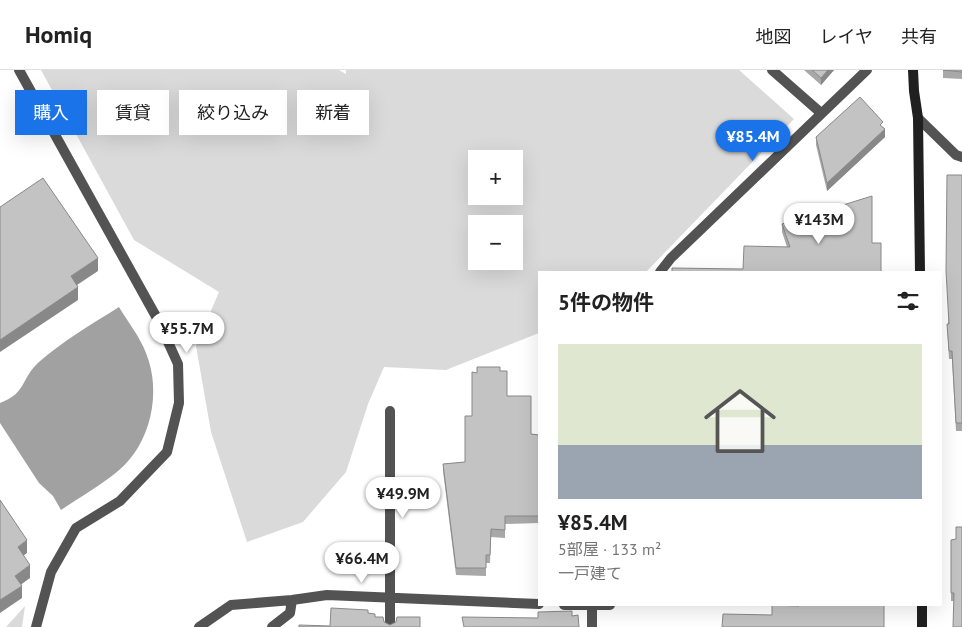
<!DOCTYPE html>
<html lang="ja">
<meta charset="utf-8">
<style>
:root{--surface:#fff;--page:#f6f6f6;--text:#222;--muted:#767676;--line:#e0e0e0;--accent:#1a73e8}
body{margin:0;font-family:"PT Sans","Noto Sans JP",sans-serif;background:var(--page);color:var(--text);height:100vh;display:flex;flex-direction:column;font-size:19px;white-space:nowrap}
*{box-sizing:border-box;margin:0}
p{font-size:16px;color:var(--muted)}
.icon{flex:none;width:28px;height:28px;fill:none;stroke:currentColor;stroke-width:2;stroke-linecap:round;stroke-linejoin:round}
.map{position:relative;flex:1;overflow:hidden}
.details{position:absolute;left:538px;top:201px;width:404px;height:335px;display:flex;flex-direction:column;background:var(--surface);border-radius:0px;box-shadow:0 5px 20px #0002}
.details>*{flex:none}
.hud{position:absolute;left:15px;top:20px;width:448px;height:45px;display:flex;gap:10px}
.buttons{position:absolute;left:468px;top:80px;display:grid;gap:10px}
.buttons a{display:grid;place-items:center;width:55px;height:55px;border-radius:0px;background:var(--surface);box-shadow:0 5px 20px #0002;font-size:25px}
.price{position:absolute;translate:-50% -42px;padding:0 11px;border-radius:18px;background:#fff;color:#222;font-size:16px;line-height:32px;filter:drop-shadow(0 1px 2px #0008)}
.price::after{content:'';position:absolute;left:50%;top:30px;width:15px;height:11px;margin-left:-8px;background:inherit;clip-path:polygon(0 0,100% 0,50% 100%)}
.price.on{background:var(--accent);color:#fff}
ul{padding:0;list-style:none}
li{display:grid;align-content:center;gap:10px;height:265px;padding:0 20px}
li span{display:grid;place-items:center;height:155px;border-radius:0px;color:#555}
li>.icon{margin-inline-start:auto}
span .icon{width:90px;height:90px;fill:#fffc;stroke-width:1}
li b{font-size:21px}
h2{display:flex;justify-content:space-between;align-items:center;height:60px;padding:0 20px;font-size:21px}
.tag{padding:0 18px;border-radius:0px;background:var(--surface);box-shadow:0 5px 20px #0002;font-size:18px;line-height:45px}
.tag.on{background:var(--accent);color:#fff}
header{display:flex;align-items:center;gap:30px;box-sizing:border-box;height:70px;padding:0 25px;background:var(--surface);border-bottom:1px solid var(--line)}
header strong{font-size:24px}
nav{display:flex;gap:28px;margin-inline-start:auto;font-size:18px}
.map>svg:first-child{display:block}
</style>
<header>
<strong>Homiq</strong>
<nav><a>地図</a><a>レイヤ</a><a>共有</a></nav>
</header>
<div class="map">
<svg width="962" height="557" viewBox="0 0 962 557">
<rect width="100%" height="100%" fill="#fff"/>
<path fill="#dadada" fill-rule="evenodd" d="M 41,0 L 339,0 L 346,4 L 346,0 L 739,0 L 794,49 L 646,202 L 539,202 L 539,263 L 446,300 L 384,297 L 368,334 L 346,402 L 303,452 L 247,472 L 211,362 L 196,276 L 219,222 L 134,170 ZM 476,89 L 514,89 L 514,126 L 476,126 ZM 476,154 L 514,154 L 514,191 L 476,191 Z
M 25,536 L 22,557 L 6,557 Z"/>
<path fill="#a1a1a1" d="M 119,237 C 128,252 140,267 146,283 C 162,322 151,374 118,401 C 100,416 80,427 61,440 L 53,426 L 39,413 L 0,353 L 0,333 C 27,323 21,308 39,292 C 63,271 92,254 119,237 Z"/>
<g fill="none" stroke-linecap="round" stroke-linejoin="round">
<path stroke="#535353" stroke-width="10" d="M 19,0 L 158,250 L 178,294 L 179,333 L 167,382 L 120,431 L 76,458 L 51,502 L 36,557
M 772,0 L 821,43
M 918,48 L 956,85 L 962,87
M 660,202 L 671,188 L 867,0
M 564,535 L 610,535
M 199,557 L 231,535 L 292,530 L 327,525 L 539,534
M 272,557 L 290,543 L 292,530
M 390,557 L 390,341
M 592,557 L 592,536"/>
<path stroke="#202020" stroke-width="10" d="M 913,0 L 914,21 L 918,48 L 920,202
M 922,535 L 922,557"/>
</g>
<path fill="#a8a8a8" d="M 804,0 L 834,0 L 821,15 Z
M 943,0 L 962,0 L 962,9 L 943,8 Z
M 883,57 L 885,67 L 827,121 L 816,75 L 816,67 Z
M 962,105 L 962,361 L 956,361 L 952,289 L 949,289 L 947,254 L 948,254 Z
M 782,154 L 872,173 L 743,199 L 787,177 L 782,162 Z
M 500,301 L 507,326 L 531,364 L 539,365 L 539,453 L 505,454 L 505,468 L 491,467 L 490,493 L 486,493 L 486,506 L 456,505 L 443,401 L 443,394 L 465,392 L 472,346 L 477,303 Z
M 956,469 L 954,531 L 951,531 L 951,470 Z"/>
<path fill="#888" d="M 828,0 L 834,0 L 821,15 L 821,8 Z
M 885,59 L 885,67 L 827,121 L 827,113 Z
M 98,188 L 98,201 L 71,219 L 71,206 Z
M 78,217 L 78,230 L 0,282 L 0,270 Z
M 27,470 L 27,483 L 18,490 L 18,477 Z
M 30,495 L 30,508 L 15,519 L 15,506 Z
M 22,516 L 22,528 L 0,543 L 0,530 Z"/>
<path fill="#c3c3c3" stroke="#888" d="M 812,0 L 828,0 L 821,8 Z
M 943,0 L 962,0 L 962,2 Z
M 860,27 L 883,52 L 880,55 L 885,59 L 827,113 L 816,67 Z
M 947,105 L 962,105 L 962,353 L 956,353 L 952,281 L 949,281 L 947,254 L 949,254 L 946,201 Z
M 43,108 L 98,188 L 71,206 L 78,217 L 0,270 L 0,137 Z
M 872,126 L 872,173 L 881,173 L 881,202 L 672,202 L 672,198 L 743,199 L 744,176 L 790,177 L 782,154 Z
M 477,297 L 500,297 L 500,301 L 507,301 L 507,326 L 531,326 L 531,364 L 539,365 L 539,446 L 505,446 L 505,460 L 491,459 L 490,485 L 486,485 L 486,498 L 456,498 L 443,394 L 465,392 L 465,346 L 472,346 L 472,302 L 477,303 Z
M 0,430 L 27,470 L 18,477 L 30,495 L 15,506 L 22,516 L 0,530 Z
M 956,457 L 962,457 L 962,557 L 953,557 L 954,523 L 951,523 L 951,470 L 956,469 Z
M 772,535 L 799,536 L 799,535 L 884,535 L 884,557 L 722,557 L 723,544 L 772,545 Z
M 331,538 L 368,540 L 368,543 L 375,544 L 375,547 L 383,547 L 384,552 L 390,555 L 396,552 L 397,547 L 420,547 L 420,557 L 299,557 L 299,555 L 330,556 Z
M 572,541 L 572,546 L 578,545 L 579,557 L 464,557 L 462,547 L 538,548 L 538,542 Z"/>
</svg>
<div class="buttons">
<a>+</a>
<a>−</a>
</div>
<b class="price on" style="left:753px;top:92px">¥85.4M</b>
<b class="price" style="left:819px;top:175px">¥143M</b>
<b class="price" style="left:187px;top:284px">¥55.7M</b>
<b class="price" style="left:403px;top:449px">¥49.9M</b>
<b class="price" style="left:362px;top:514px">¥66.4M</b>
<div class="hud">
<a class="tag on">購入</a>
<a class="tag">賃貸</a>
<a class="tag">絞り込み</a>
<a class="tag">新着</a>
</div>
<section class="details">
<h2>5件の物件<svg class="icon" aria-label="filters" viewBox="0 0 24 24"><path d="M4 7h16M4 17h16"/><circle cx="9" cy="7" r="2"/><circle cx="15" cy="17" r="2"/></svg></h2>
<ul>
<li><span style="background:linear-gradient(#dfe7d0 65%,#9aa5b1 0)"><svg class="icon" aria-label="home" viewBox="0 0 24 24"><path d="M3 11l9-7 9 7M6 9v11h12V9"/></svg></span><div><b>¥85.4M</b><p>5部屋 · 133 m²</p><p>一戸建て</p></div></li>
</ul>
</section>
</div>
